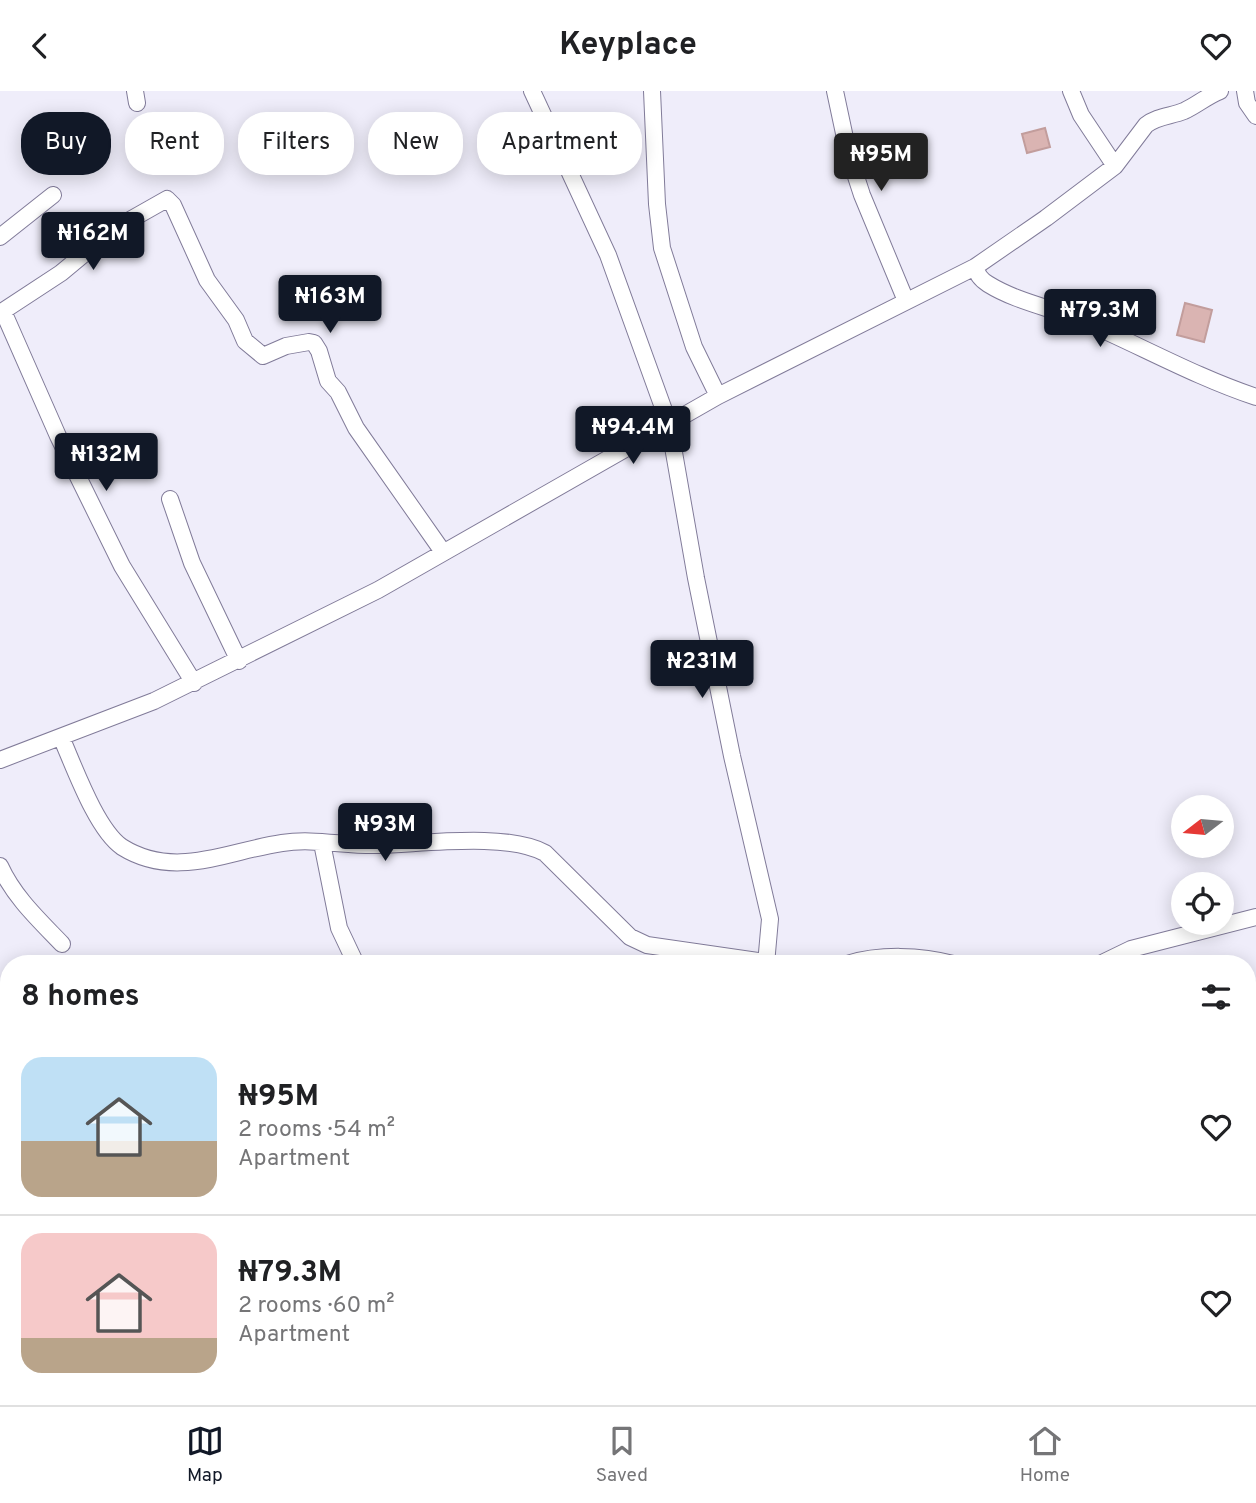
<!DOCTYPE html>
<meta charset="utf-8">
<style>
:root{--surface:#fff;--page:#f2f2f2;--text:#202124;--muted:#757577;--line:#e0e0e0;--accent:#111827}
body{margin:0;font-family:Overpass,sans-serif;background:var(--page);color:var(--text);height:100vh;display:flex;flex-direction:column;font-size:26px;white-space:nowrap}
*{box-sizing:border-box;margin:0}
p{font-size:23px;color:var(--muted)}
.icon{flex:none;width:38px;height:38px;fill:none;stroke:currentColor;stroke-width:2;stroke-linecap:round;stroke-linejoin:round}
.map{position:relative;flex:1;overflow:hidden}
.sheet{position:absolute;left:0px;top:864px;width:1256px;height:450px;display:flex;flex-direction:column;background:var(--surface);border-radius:28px 28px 0 0;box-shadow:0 4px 18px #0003}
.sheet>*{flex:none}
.guide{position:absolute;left:21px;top:21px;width:700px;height:63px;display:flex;gap:14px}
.needle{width:46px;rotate:254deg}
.buttons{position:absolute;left:1171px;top:704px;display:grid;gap:14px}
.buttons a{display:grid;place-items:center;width:63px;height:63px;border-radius:50%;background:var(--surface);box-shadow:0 4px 18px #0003;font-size:35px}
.price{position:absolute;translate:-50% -60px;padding:0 16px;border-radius:7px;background:var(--accent);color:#fff;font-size:23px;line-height:46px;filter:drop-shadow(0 2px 4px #0008)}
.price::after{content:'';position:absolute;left:50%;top:42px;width:21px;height:16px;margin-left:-10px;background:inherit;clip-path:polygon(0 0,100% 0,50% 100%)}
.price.on{background:#222;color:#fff}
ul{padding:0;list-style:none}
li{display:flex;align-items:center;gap:21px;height:175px;padding:0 21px}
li+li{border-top:2px solid var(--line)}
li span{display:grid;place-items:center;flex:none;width:196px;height:140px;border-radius:21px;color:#555}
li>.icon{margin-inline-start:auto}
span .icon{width:84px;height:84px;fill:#fffc;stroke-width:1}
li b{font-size:30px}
h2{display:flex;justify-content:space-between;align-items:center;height:84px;padding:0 21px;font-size:30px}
.pill{padding:0 24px;border-radius:28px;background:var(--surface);box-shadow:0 4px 18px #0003;font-size:24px;line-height:63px}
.pill.on{background:var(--accent);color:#fff}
header{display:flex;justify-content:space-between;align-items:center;height:91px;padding:0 21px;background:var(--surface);font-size:32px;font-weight:700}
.dock{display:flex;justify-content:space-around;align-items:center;height:98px;border-top:2px solid var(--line);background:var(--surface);font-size:19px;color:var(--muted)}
.dock a{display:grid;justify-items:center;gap:4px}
.dock .on{color:var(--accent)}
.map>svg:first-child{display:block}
</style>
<header><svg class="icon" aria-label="back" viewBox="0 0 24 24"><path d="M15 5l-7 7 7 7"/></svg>Keyplace<svg class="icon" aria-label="heart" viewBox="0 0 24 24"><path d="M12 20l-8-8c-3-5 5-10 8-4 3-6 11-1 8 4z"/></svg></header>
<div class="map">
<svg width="1256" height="1314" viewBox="0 0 1256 1314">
<rect width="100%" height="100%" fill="#efedfa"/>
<path fill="#dab4b2" stroke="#c29d9c" stroke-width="2" d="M 1045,37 L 1050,56 L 1027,62 L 1022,43 Z
M 1185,212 L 1212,219 L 1204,251 L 1177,244 Z"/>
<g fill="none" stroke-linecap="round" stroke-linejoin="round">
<g stroke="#817b99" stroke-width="18">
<path id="minor" d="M 135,0 L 137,12
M 532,0 L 608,164 L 669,333 L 696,487 L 732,665 L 770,828 L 766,873
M 652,0 L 657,113 L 662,157 L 694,256 L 718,305
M 835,0 L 848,61 L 862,104 L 906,210
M 1071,0 L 1081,24 L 1115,75
M 1245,0 L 1247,12 L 1256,25
M 0,146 L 53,104
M 975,176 C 978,184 980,188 988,193 C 1017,211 1052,217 1083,230 C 1141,255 1196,286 1256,306
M 3,220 L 58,345 L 122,475 L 194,592
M 0,222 L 61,182 L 114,138 L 167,108 L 173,114 L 207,189 L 236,229 L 245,250 L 263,265 L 286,255 L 309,251 L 314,252 L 319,260 L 328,290 L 338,301 L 356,337 L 443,461
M 170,408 L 192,472 L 239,570
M 61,646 C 74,675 96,738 122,756 C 175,789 227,760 282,752 C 313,747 346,755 377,754 C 423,753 506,741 545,762 L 630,846 L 647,854 L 765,871
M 0,669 L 154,610 L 378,499 L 718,305 L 975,176 L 1046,127 L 1115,75 L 1146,34 C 1157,25 1172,25 1184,20 C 1197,14 1207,5 1220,0
M 322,752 L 339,837 L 356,873
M 0,775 C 14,806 39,829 62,853
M 847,873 C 879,863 921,864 953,873
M 1100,873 L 1131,858 L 1256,826
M 0,963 L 9,963
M 0,1053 L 9,1054
M 1248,1072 L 1256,1071
M 424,1306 L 426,1314
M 854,1306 L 855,1314
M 315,1314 L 315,1306"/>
</g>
<use href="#minor" stroke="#fff" stroke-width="16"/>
</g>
</svg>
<div class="buttons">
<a><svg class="needle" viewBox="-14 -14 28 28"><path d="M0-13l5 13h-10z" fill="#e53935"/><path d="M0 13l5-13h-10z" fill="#757577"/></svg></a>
<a><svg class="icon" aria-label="locate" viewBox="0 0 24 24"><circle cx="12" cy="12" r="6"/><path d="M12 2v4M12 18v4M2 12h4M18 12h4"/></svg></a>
</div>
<b class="price on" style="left:881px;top:102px">₦95M</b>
<b class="price" style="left:93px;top:181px">₦162M</b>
<b class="price" style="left:330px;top:244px">₦163M</b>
<b class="price" style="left:1100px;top:258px">₦79.3M</b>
<b class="price" style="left:633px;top:375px">₦94.4M</b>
<b class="price" style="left:106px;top:402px">₦132M</b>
<b class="price" style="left:702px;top:609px">₦231M</b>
<b class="price" style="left:385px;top:772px">₦93M</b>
<div class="guide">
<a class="pill on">Buy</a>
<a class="pill">Rent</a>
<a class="pill">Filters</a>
<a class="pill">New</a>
<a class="pill">Apartment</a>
</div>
<section class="sheet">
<h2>8 homes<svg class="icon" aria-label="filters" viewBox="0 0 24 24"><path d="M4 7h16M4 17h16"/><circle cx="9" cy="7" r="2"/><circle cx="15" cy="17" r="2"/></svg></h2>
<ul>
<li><span style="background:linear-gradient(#bfe0f5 60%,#b9a48a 0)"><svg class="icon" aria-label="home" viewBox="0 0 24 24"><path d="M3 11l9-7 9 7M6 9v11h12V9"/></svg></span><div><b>₦95M</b><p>2 rooms · 54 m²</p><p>Apartment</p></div><svg class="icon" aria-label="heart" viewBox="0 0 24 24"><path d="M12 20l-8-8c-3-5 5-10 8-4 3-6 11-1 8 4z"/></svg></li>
<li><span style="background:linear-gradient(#f6c9c9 75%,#b9a48a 0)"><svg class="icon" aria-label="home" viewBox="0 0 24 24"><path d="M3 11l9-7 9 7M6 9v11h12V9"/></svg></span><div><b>₦79.3M</b><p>2 rooms · 60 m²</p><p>Apartment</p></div><svg class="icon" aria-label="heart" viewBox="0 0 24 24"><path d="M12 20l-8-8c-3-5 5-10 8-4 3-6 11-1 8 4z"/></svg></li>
</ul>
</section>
</div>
<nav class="dock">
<a class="on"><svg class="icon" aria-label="map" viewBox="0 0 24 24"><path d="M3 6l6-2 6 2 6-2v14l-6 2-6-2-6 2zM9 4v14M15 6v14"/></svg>Map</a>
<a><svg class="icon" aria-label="saved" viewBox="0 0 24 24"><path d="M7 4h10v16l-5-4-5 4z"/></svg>Saved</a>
<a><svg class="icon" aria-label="home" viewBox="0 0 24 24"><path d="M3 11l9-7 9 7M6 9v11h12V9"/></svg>Home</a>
</nav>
